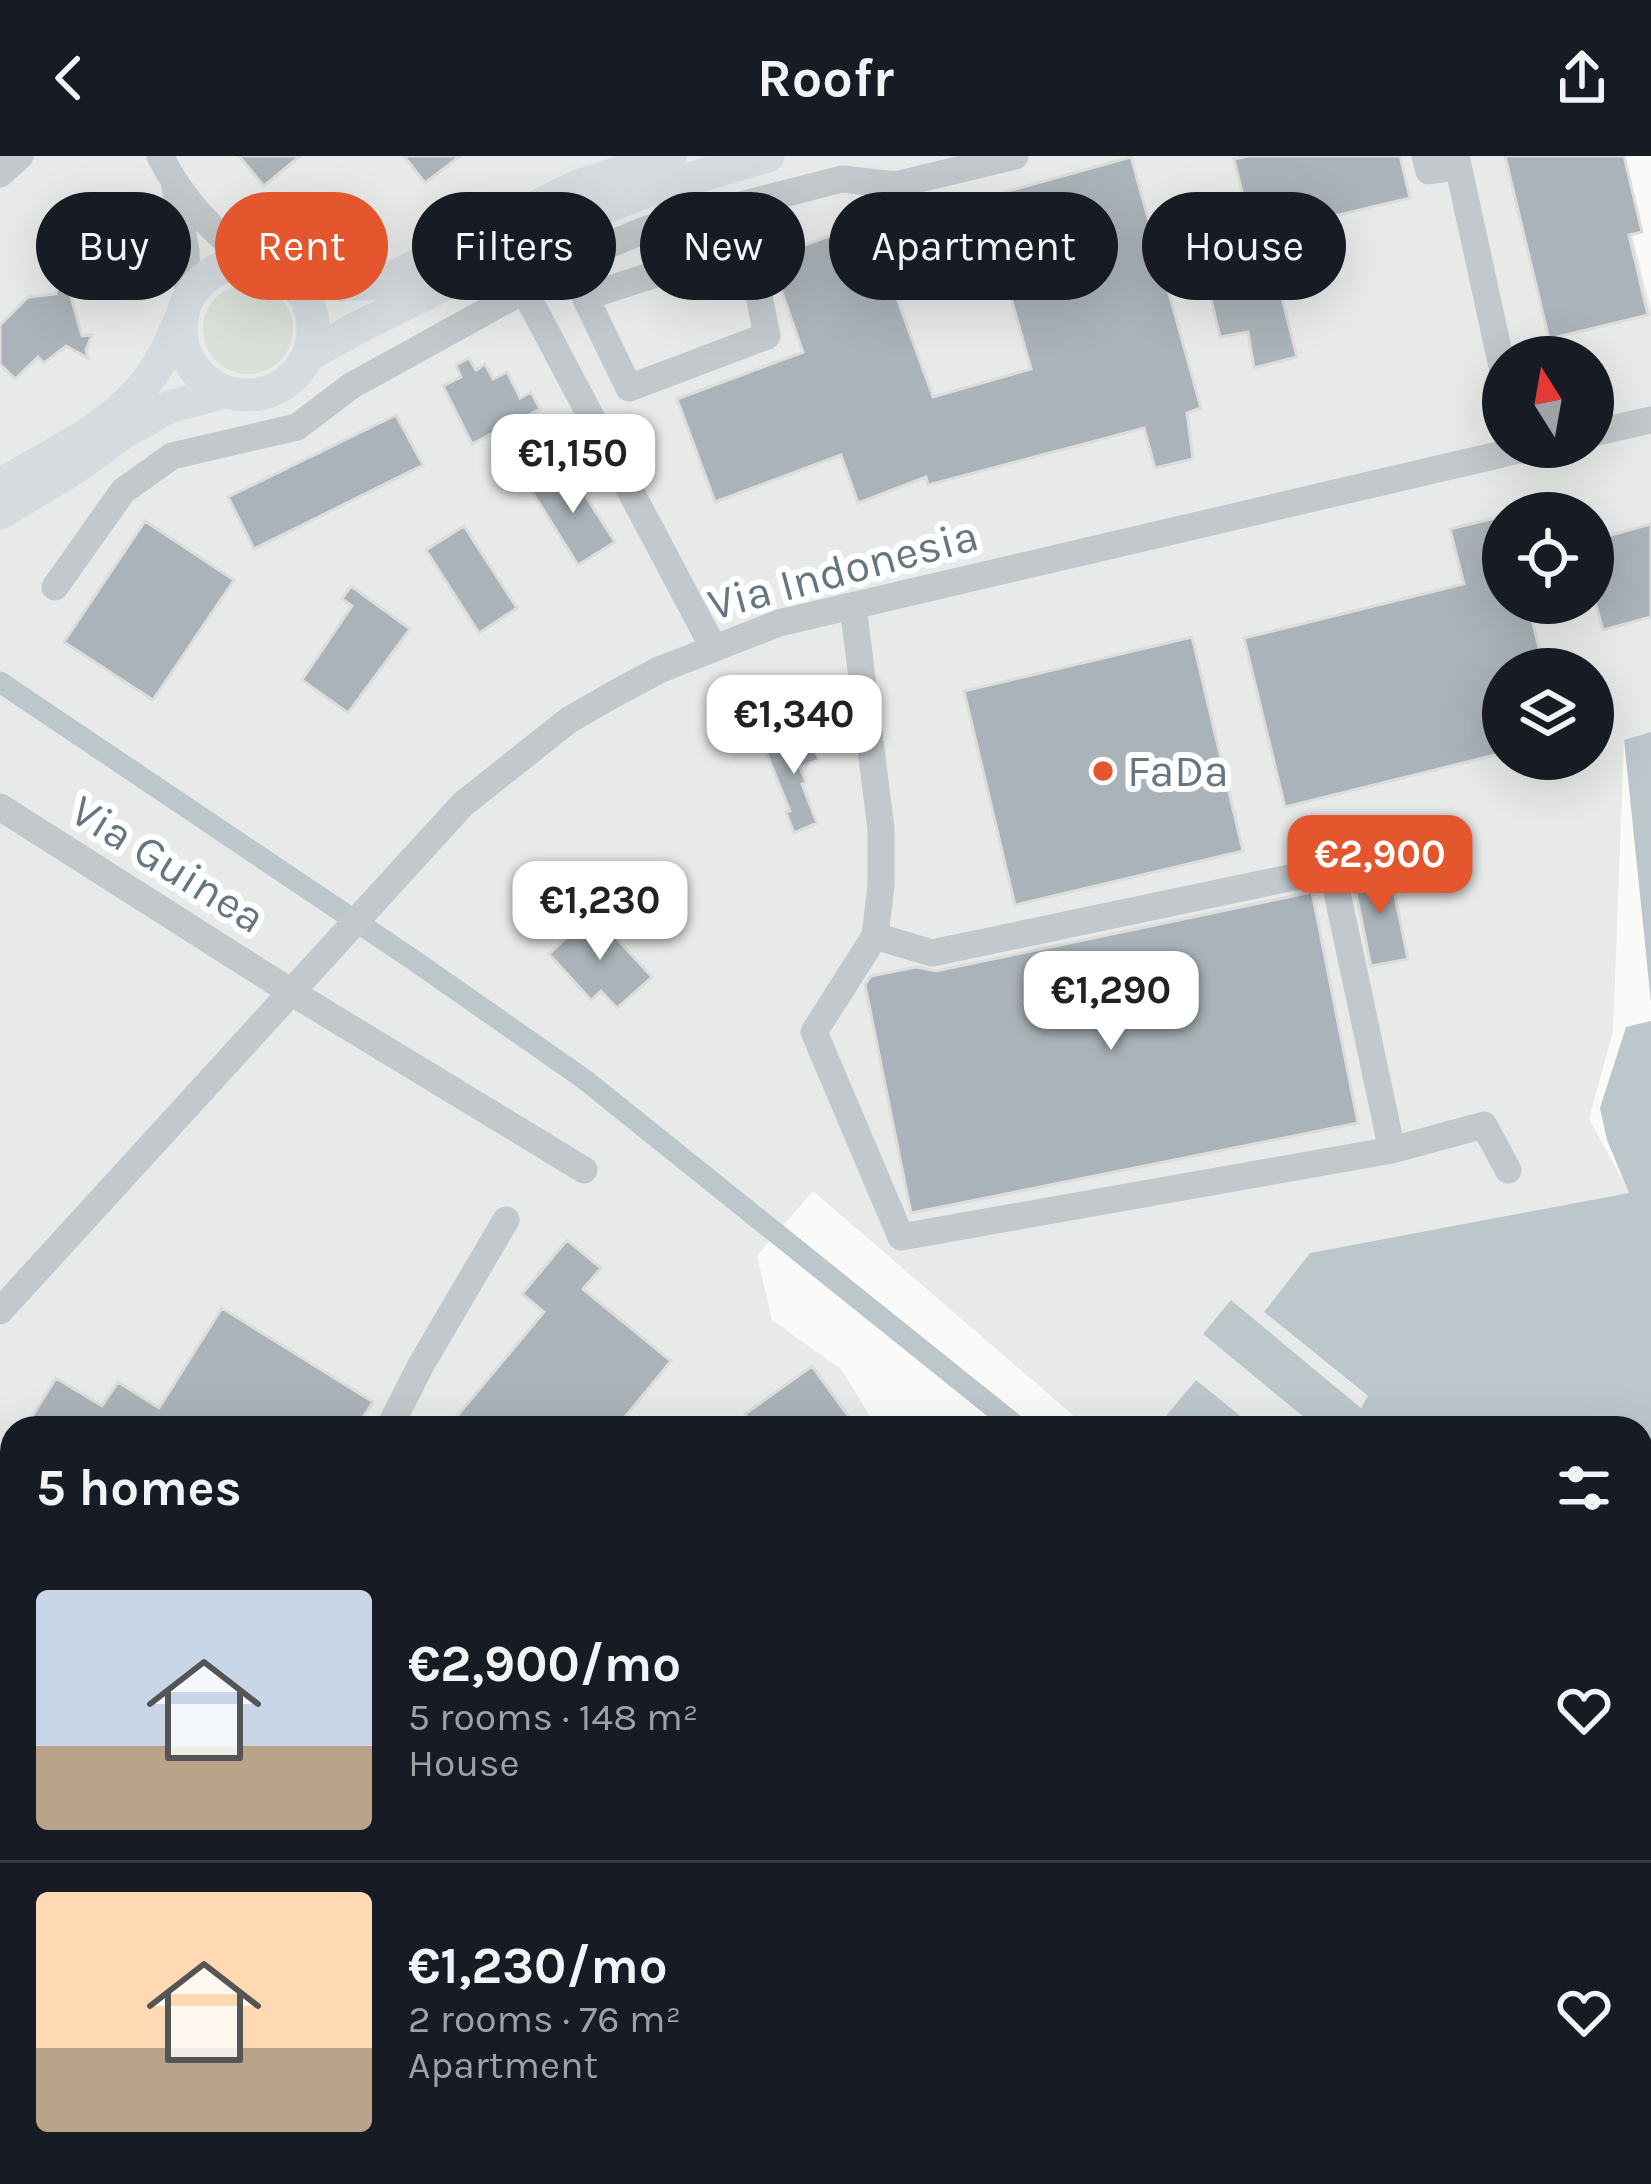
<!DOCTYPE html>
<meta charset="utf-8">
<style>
:root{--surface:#171b24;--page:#242831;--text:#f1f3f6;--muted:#9ea1a6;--line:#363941;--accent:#e4572e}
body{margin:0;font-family:Karla,sans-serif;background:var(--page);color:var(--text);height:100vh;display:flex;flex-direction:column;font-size:45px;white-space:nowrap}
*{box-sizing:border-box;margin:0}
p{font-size:39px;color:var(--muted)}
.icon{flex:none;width:66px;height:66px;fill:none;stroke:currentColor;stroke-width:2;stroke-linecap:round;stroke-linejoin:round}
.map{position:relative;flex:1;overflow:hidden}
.details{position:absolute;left:0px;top:1260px;width:1653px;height:768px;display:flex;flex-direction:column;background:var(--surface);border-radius:36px 36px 0 0;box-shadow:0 12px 48px #0002}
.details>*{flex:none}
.guide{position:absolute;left:36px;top:36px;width:1581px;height:108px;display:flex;gap:24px}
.needle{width:78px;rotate:349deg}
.controls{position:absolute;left:1482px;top:180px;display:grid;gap:24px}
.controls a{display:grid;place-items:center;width:132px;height:132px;border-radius:50%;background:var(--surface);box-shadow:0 12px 48px #0002;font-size:60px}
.price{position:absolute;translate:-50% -102px;padding:0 27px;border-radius:24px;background:#fff;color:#222;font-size:39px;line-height:78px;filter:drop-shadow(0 3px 6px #0008)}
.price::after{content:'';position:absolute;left:50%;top:72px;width:36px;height:27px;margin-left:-18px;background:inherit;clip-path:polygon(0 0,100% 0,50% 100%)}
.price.active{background:var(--accent);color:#fff}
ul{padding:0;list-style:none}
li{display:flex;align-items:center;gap:36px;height:300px;padding:0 36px}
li+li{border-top:3px solid var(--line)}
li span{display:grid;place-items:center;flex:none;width:336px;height:240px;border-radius:12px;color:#555}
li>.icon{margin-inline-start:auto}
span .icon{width:144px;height:144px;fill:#fffc;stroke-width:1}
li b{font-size:51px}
h2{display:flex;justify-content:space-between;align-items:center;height:144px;padding:0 36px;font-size:51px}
.pill{padding:0 42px;border-radius:54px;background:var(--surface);box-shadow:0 12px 48px #0002;font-size:42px;line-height:108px}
.pill.active{background:var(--accent);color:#fff}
header{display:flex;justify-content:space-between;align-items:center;height:156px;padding:0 36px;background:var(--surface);font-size:54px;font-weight:700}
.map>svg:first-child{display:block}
</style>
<header><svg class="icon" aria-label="back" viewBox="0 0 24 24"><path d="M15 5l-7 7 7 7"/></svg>Roofr<svg class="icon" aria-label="share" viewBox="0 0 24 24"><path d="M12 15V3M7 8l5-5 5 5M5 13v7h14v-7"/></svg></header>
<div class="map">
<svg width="1651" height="2028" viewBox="0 0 1651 2028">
<rect width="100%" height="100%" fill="#fafaf8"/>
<path fill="#e8e9e9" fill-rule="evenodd" d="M 0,0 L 1612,0 L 1651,153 L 1651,576 L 1624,585 L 1613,875 L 1589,963 L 1630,1037 L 1310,1097 L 1264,1156 L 1368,1241 L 1361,1252 L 1232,1145 L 1204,1179 L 1317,1272 L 1255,1272 L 1196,1224 L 1156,1272 L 1088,1272 L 813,1035 L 757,1100 L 772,1164 L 842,1214 L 877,1272 L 12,1272 L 12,1770 L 0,1763 ZM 1503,201 L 1593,201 L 1593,291 L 1503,291 ZM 1503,357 L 1593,357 L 1593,447 L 1503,447 ZM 1503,513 L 1593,513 L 1593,603 L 1503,603 Z"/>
<path fill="#dadfd7" d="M203 173a45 45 0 1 1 90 0a45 45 0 1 1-90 0Z"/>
<path fill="#bbc7cb" d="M 1651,576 L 1651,846 L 1624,584 Z
M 1651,865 L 1651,2028 L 214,2028 L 272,2016 L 321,2024 L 323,2016 L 1641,2016 L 1641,1272 L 1317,1272 L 1203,1178 L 1231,1144 L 1361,1252 L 1368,1240 L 1264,1156 L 1310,1097 L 1629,1037 L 1607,984 L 1600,952 L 1626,871 Z
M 1196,1224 L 1255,1272 L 1156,1272 Z
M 0,1895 L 12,1901 L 12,2016 L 125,2016 L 134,2028 L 0,2028 Z"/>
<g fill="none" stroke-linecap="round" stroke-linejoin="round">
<path stroke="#bbc7cb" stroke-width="21" d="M 0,526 L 412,803 L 584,923 L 1019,1272"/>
</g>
<path fill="#aab3b9" stroke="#dcdcda" stroke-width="3" d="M 239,0 L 300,0 L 264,30 Z
M 404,0 L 460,0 L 425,27 Z
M 1248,0 L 1400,0 L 1410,42 L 1271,75 L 1266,55 L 1248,60 L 1234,3 Z
M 1505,0 L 1624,0 L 1642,76 L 1629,79 L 1648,159 L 1549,183 Z
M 1131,1 L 1201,252 L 1187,257 L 1193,303 L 1155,312 L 1144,272 L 928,329 L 926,321 L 858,347 L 841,299 L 715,346 L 677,243 L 803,196 L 770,102 L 869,65 L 933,241 L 1031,213 L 983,42 Z
M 1271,98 L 1297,201 L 1254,212 L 1248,176 L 1220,181 L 1204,114 Z
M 62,109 L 66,124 L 82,131 L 71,141 L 82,180 L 92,179 L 86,194 L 88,202 L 66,190 L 44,207 L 38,201 L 15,223 L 0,208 L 0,169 L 28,141 L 56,138 Z
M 469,202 L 476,214 L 485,208 L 493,223 L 507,216 L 520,242 L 531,236 L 540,253 L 472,288 L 443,230 L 461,221 L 456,209 Z
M 396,259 L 423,309 L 254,393 L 228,341 Z
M 567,311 L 615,386 L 578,409 L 531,334 Z
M 1503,360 L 1503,447 L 1528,447 L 1544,513 L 1503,513 L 1503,597 L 1285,651 L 1244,482 L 1464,428 L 1450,373 Z
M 145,365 L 234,424 L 153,544 L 64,486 Z
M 1651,368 L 1651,461 L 1603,474 L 1593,439 L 1593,384 Z
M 464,370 L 517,452 L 479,477 L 426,394 Z
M 351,430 L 410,473 L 348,557 L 302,524 L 352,450 L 342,443 Z
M 1192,481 L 1243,695 L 1015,749 L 964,535 Z
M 805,577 L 808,585 L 811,584 L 819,604 L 800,611 L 806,626 L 802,628 L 817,667 L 794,677 L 786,656 L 790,655 L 764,591 Z
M 1389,711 L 1408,803 L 1371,810 L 1352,718 Z
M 1312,736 L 1358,967 L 911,1057 L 865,829 L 871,820 L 916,811 L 936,815 Z
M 593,757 L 652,821 L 617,852 L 601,835 L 591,844 L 549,798 Z
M 567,1084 L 601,1112 L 583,1133 L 671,1205 L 616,1272 L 447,1272 L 544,1156 L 522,1138 Z
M 222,1152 L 373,1246 L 356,1272 L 25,1272 L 56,1222 L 102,1250 L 118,1226 L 159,1252 Z
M 812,1210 L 857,1272 L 755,1272 L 745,1258 Z"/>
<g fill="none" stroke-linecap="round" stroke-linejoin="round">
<path stroke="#c3c8cc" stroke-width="27" d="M 160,0 C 182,44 214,77 253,107
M 1425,0 L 1429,15 L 1458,11
M 1456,0 L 1503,215
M 0,18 L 20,0
M 175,31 L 186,96 L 188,142
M 741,49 L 767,180 L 629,232 L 585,141 L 749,88
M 525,136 L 713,491
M 1593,277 L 1651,264
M 55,431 L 123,335 L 172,300 L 297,271 L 351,230 L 599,93 L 647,73 L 842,23 L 895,29 L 1015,0
M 853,450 L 881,673 L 881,729 L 875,780 L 814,876 L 901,1081 L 1392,994
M 0,651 L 291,836 L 584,1014
M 875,780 L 932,797 L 1332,713 L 1392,994 L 1484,969 L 1508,1014
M 0,1155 L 463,648 L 569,564 L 616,537 L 659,514 L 779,467 L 1532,291
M 389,1272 L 422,1207 L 506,1064
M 0,1703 L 12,1710"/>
<path stroke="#d6dbdf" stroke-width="33" d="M181 173a66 66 0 1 1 132 0a66 66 0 1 1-132 0Z
M 293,125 L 344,129 L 381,127 L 576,31 L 670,0
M 309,199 L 355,173 L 589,57 L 648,35 L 768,0
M 0,329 C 48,300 101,277 139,235 C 158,214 170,188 181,162
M 0,357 L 75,312 L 123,277 L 169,251 L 224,236"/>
</g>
<circle fill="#e4572e" stroke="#fff" stroke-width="4.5" cx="1103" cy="615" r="12"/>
<g text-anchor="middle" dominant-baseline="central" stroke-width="12" stroke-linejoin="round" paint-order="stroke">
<g font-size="45" fill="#657683" stroke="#fff">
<text transform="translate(843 414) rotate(-15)">Via Indonesia</text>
<text transform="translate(168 708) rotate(32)">Via Guinea</text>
</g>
<g font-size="45" fill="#657683" stroke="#fff" text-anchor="start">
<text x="1127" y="615">FaDa</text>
</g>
</g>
</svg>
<div class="controls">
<a><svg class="needle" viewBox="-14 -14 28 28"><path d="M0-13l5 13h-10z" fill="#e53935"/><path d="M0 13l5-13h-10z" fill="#9ea1a6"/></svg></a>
<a><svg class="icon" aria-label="locate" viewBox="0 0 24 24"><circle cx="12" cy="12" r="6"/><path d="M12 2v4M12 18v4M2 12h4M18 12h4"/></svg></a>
<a><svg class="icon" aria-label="layers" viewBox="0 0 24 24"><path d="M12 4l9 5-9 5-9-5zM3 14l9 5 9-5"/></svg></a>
</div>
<b class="price" style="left:573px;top:360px">€1,150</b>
<b class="price" style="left:794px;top:621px">€1,340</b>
<b class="price active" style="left:1380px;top:761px">€2,900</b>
<b class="price" style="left:600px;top:807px">€1,230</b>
<b class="price" style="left:1111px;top:897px">€1,290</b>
<div class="guide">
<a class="pill">Buy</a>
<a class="pill active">Rent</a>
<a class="pill">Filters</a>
<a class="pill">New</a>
<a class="pill">Apartment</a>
<a class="pill">House</a>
</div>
<section class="details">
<h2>5 homes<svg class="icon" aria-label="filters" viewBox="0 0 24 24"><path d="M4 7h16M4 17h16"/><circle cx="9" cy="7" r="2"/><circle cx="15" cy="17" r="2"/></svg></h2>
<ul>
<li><span style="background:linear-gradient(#c9d6e8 65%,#b9a48a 0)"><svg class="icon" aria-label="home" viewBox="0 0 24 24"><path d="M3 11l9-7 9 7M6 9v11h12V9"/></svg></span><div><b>€2,900/mo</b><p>5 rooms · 148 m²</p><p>House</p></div><svg class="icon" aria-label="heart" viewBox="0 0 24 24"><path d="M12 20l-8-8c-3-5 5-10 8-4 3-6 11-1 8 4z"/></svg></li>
<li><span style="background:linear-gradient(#ffd9b3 65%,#b9a48a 0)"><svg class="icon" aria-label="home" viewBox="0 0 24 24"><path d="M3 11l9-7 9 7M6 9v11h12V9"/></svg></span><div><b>€1,230/mo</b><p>2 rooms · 76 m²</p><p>Apartment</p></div><svg class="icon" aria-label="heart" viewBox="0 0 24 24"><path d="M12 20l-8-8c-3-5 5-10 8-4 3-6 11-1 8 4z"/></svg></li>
</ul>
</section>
</div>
